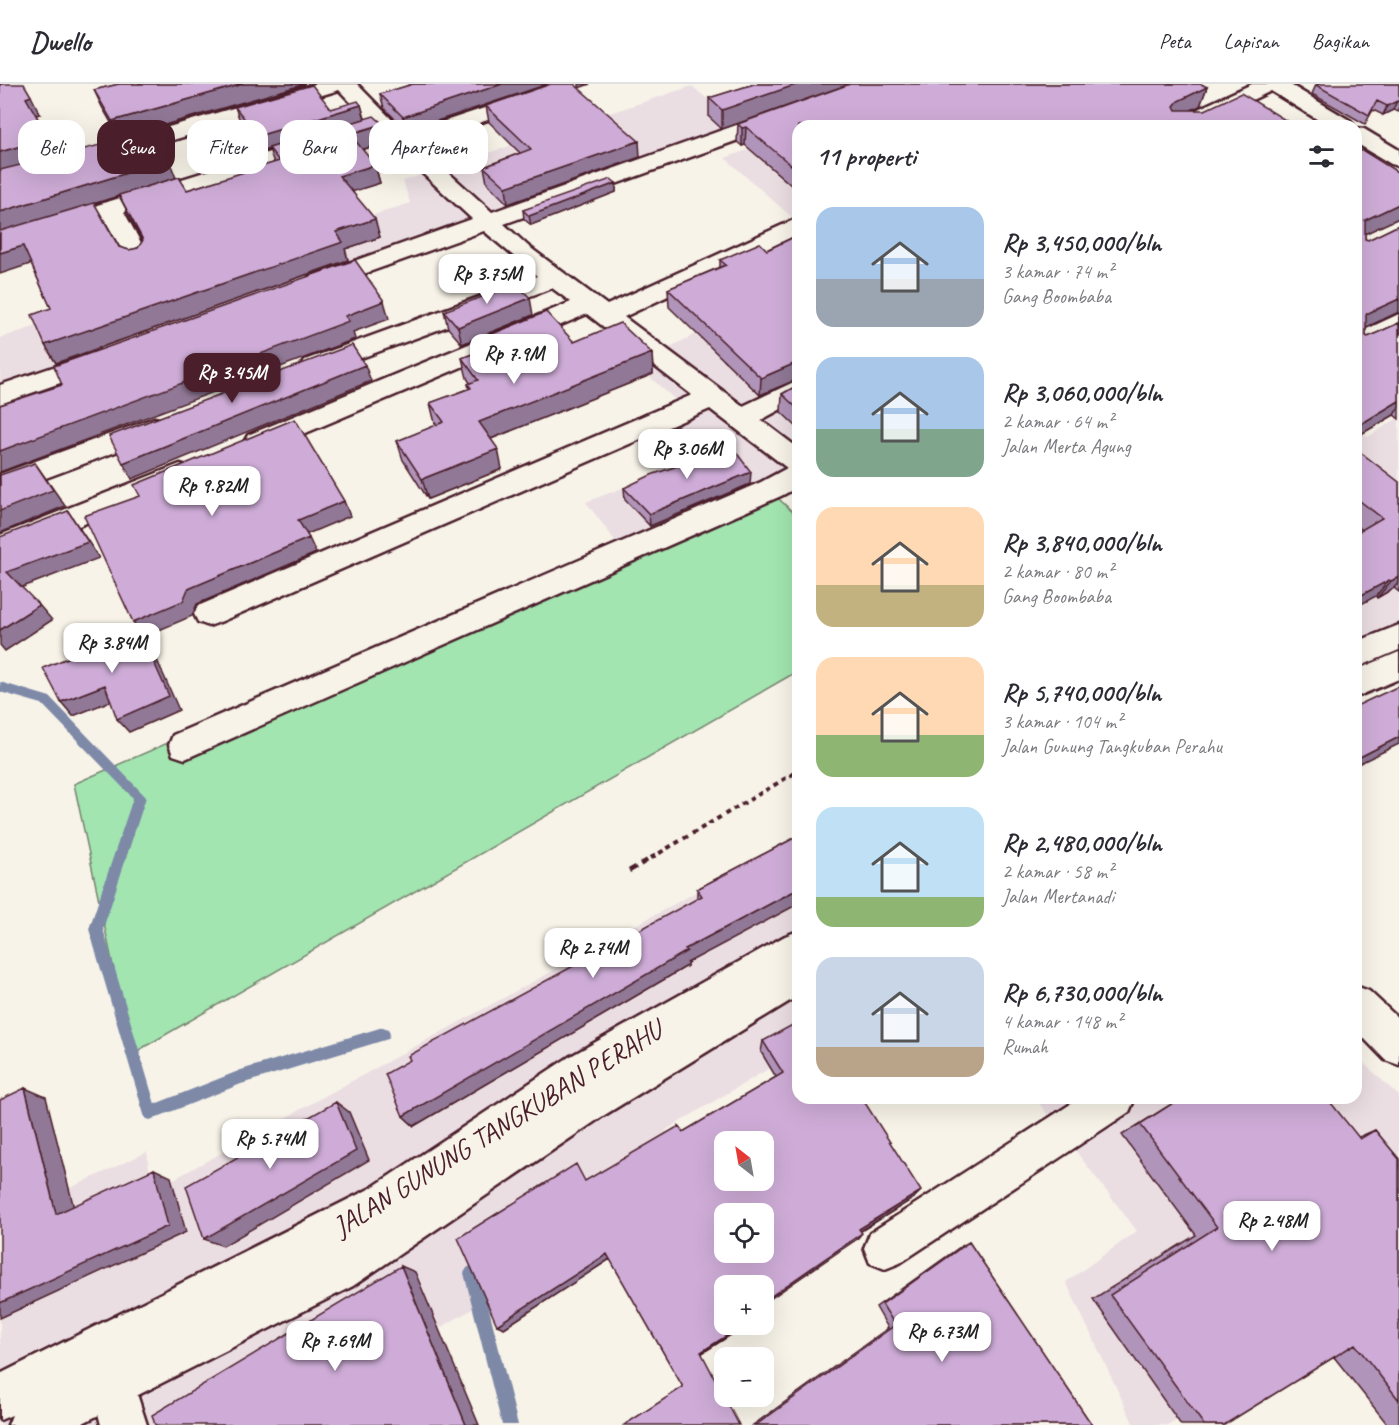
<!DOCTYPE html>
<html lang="id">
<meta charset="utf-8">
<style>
:root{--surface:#fff;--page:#f7f7f7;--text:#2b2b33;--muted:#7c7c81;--line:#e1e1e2;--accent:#4a1f2b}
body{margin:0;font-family:Caveat,sans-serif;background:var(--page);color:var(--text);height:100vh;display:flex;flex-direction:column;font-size:22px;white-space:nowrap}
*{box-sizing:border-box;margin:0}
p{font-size:20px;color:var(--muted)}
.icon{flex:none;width:33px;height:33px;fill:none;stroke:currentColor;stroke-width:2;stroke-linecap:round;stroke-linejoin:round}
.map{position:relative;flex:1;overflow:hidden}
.panel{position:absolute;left:792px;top:36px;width:570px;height:984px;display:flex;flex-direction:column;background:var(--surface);border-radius:18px;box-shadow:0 6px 24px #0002}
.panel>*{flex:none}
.guide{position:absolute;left:18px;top:36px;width:570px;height:54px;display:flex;gap:12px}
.needle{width:39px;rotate:329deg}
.buttons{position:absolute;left:714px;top:1047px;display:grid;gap:12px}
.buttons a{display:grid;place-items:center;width:60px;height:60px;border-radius:12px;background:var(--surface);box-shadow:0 6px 24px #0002;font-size:30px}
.price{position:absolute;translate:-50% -51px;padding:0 14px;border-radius:12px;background:#fff;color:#222;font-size:20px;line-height:39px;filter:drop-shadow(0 2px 3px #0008)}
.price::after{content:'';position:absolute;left:50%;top:36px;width:18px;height:14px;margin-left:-9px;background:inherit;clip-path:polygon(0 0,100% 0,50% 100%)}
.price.selected{background:var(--accent);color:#fff}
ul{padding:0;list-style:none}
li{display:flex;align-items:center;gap:18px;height:150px;padding:0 24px}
li span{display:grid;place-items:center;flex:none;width:168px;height:120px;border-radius:18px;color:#555}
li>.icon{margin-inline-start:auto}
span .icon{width:72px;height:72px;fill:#fffc;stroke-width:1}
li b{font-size:26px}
h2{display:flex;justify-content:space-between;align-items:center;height:72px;padding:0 24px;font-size:26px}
.tag{padding:0 21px;border-radius:18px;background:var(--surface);box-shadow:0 6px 24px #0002;font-size:21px;line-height:54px}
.tag.selected{background:var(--accent);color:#fff}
header{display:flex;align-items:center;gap:36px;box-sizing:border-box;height:84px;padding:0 30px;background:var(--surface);border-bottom:2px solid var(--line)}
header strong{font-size:28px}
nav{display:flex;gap:33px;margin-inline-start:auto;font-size:21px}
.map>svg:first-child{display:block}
</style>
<header>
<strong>Dwello</strong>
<nav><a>Peta</a><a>Lapisan</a><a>Bagikan</a></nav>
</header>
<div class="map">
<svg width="1399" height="1341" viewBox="0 0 1399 1341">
<rect width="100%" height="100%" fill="#f7f3e8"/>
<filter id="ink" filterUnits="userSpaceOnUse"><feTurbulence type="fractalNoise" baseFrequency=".0167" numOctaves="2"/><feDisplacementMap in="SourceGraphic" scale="12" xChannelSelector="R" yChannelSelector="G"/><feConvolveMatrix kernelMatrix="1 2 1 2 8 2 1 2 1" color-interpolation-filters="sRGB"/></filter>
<g filter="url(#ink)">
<path fill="#ebdee3" d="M 692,2 L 739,42 L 0,308 L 0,254 L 410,119 L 403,97 Z
M 798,48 L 798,135 L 795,136 L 725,74 Z
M 729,234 L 798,302 L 798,378 L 762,399 L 619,462 L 586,418 L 661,389 L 633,344 L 682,322 L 635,280 Z
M 1399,333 L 1399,563 L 1356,582 L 1356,345 L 1368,353 Z
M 798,752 L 798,877 L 774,892 L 798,927 L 798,967 L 666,1046 L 696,1108 L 596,1154 L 272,1341 L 0,1341 L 0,1137 L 147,1068 L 152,1107 Z
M 1356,972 L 1399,1012 L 1399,1206 L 1169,1341 L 1134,1341 L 1066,1198 L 1137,1147 L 1035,1014 L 1356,1014 Z"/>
<path fill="#a2e5b0" stroke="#76826e" stroke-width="1.5" d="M 762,399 L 798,433 L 798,587 L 132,970 L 74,700 Z"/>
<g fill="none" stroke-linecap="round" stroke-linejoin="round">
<path fill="#7e89a8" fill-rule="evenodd" d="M 0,598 L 50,613 L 146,713 L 103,845 L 155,1020 L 241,986 L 383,943 L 388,945 L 390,950 L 388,955 L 241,1000 L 150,1036 L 145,1034 L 89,845 L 133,714 L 42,620 L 0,608 Z
M 472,1181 L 477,1184 L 480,1189 L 518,1341 L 502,1341 L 464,1189 L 467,1184 Z"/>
<g stroke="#4a1f2b" stroke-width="5">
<path id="minor" d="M 315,0 L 357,0 L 406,50 L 521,12 L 528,10 L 535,12 L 538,16 L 535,20 L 417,60 L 492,128 L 770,29 L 778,28 L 786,29 L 789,34 L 786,39 L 504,140 L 528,162 L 607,221 L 798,134 L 798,150 L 624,233 L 743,322 L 798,296 L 798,316 L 761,336 L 798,364 L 798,403 L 781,412 L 185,675 L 173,671 L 169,661 L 173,651 L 761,398 L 787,384 L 710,325 L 220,538 L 209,542 L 198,538 L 194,530 L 198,522 L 692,311 L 587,230 L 268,365 L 258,368 L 248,365 L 244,358 L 248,351 L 571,218 L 552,204 L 323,288 L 314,291 L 305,288 L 301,282 L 305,276 L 537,192 L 484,147 L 327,203 L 318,206 L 309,203 L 306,198 L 309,193 L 472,135 L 394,63 L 339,6 L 120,72 L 112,74 L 104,72 L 101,67 L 104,62 Z
M 1252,0 L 1289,0 L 1351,37 L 1354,42 L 1328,42 L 1271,7 L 1197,42 L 1169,42 L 1172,37 Z
M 1356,44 L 1364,45 L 1399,66 L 1399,82 L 1391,80 L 1356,59 Z
M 315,54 L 323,56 L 326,61 L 323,66 L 124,128 L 150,175 L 146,180 L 138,182 L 130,180 L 104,134 L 0,166 L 0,151 Z
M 1399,230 L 1399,249 L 1356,269 L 1356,250 Z
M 100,267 L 109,270 L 113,276 L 109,282 L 0,320 L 0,301 Z
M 154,334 L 164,336 L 167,343 L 164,350 L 0,411 L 0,390 Z
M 180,380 L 190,383 L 194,390 L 190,397 L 0,474 L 0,451 Z
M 1356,902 L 1369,907 L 1399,935 L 1399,981 L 1385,976 L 1356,946 Z
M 1080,1014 L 1135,1014 L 1129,1028 L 900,1179 L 885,1185 L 870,1179 L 864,1164 L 870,1149 Z
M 112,1276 L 128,1282 L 147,1341 L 101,1341 L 90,1298 L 96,1282 Z"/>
</g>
<g stroke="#4a1f2b" stroke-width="5">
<path id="major" d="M 1399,541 L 1399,566 L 1356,584 L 1356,558 Z
M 1399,568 L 1399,595 L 1356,613 L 1356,586 Z
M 798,847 L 798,912 L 603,1032 L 353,1202 L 79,1341 L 8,1341 L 12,1331 L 0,1336 L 0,1290 L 371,1104 L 569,973 L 785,852 Z"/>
</g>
<path stroke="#4a1f2b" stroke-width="4" stroke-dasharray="5 4.5" stroke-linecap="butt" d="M 651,774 L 798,687"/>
<path stroke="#4a1f2b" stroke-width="4.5" stroke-dasharray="8 5" stroke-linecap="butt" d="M 629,787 L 653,773"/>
<use href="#minor" fill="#f7f3e8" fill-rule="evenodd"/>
<use href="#major" fill="#f7f3e8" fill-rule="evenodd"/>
</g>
<path fill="#b194b9" stroke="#4a1f2b" stroke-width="1.5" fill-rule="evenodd" d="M 0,0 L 40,30 L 36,31 L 58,72 L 176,94 L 187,106 L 274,79 L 269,65 L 263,67 L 240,37 L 235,23 L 331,25 L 361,21 L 365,35 L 387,58 L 362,66 L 375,81 L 380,99 L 352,107 L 380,153 L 345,165 L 348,176 L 56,279 L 45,261 L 51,224 L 31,180 ZM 119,112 L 143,157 L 138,164 L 129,166 L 119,163 L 94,119 Z
M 119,0 L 305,0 L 120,54 L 102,23 L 94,6 Z
M 413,0 L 548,0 L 407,47 L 384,24 L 380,10 Z
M 754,0 L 1201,0 L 1207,3 L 1200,22 L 1191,26 L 1295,42 L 798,42 L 798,107 L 745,61 L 742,62 L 737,58 L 738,40 L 840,4 L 722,45 L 709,33 L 709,14 Z
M 1399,0 L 1399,28 L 1393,26 L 1383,31 L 1373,26 L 1365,40 L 1312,10 L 1316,1 Z
M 486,22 L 640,73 L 508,120 L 487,99 L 484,83 L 520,69 L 489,38 Z
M 1356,69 L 1399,89 L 1399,134 L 1365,149 L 1365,155 L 1368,156 L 1399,141 L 1399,228 L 1366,243 L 1366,252 L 1368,253 L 1399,239 L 1399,335 L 1394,331 L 1356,353 Z
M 616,99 L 616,108 L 531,141 L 524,135 L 523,126 Z
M 798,151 L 798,295 L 760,311 L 669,223 L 668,205 L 720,183 L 720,176 L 767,166 Z
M 444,227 L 533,231 L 462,260 L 448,244 Z
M 473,258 L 574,258 L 652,269 L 653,290 L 491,355 L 502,385 L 428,415 L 403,376 L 397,357 L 437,341 L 435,339 L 430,319 L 469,305 L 468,300 L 470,299 L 467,294 L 462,274 L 475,269 Z
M 798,301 L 798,344 L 781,328 L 782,310 Z
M 1356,365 L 1399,398 L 1399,508 L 1394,504 L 1377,514 L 1376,512 L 1362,446 L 1356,441 Z
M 750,400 L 650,442 L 625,416 L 624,404 Z
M 798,752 L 687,879 L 687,882 L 414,1042 L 403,1032 L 697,815 L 697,805 Z
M 763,957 L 914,1114 L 861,1147 L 857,1155 L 724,1240 L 748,1240 L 702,1269 L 683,1303 L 610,1175 L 504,1244 L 585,1097 L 683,1048 L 776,993 L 761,968 Z
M 1181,1014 L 1359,1053 L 1375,1046 L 1399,1075 L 1399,1341 L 1388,1341 L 1334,1273 L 1224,1341 L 1181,1341 L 1093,1215 L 1196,1151 L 1122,1051 Z
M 969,1158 L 1092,1341 L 753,1341 L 888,1244 L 876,1223 L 960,1163 Z"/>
<path fill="#907896" stroke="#4a1f2b" stroke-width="1.5" d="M 243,0 L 305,0 L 120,54 L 112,37 Z
M 502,0 L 548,0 L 407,47 L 403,33 Z
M 579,0 L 590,0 L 579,4 Z
M 798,0 L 847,0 L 847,2 L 838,4 L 722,45 L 722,26 Z
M 1207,3 L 1200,22 L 1171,35 L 1174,22 L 1178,17 Z
M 31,12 L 40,30 L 35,31 L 26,14 Z
M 1397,17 L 1393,26 L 1383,31 L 1387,22 Z
M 361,21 L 365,35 L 263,67 L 258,52 Z
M 383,40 L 387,58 L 354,68 L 350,50 Z
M 746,43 L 745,61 L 742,62 L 742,44 Z
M 49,54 L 58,72 L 0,89 L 0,68 Z
M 639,57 L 640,73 L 508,120 L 506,103 Z
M 169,76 L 176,94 L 0,149 L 0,128 Z
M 375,81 L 380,99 L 345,110 L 339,92 Z
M 616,99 L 616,108 L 531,141 L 529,132 Z
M 1399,120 L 1399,134 L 1356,154 L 1365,136 Z
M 375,135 L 380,153 L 345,165 L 348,176 L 56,279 L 45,261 L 336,148 Z
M 23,162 L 33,179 L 0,190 L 0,169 Z
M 530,214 L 533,231 L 462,260 L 458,243 Z
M 1399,215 L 1399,228 L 1356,248 L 1366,230 Z
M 384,217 L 389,235 L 353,248 L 355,255 L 0,388 L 0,367 L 345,232 Z
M 652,269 L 653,290 L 483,358 L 479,338 Z
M 798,278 L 798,295 L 760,311 L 761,294 Z
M 365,281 L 371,297 L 132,395 L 123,379 Z
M 1399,317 L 1399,323 L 1394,331 L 1356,353 L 1356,343 Z
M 498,365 L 502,385 L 428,415 L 422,395 Z
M 35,379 L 65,422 L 0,449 L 0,427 Z
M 751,388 L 750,400 L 650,442 L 649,430 Z
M 344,417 L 350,432 L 305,451 L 298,436 Z
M 68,427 L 99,474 L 20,504 L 7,488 Z
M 309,454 L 316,469 L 197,520 L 192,532 L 145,552 L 150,560 L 179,626 L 129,648 L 117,635 L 140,547 L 133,538 L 188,505 Z
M 1399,493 L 1399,498 L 1394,504 L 1377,514 L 1391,497 Z
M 1389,496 L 1376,512 L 1356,523 L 1356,514 Z
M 39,521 L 52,536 L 5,567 L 0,561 L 0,546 Z
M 105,601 L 116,615 L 73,632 L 61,618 Z
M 1399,653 L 1399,660 L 1356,681 L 1356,675 Z
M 798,805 L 798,820 L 687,879 L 687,882 L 414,1042 L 403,1032 L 685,865 Z
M 25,1004 L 46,1013 L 77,1136 L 56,1130 Z
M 336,1018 L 349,1028 L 369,1076 L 223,1162 L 204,1155 Z
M 154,1085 L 171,1093 L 186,1148 L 0,1234 L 0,1219 Z
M 921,1107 L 914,1114 L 854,1151 L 859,1145 Z
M 862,1149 L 857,1155 L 764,1219 L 764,1217 Z
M 607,1170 L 610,1175 L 504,1244 L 497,1241 Z
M 401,1182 L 415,1188 L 479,1341 L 466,1341 Z
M 745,1240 L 748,1240 L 701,1270 L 701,1268 Z"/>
<path fill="#ceacd7" stroke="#4a1f2b" stroke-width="1.5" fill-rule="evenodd" d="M 0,0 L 24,0 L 31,12 L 26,14 L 49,54 L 0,68 Z
M 119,0 L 243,0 L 112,37 L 94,6 Z
M 413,0 L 502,0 L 403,33 L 380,10 Z
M 551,0 L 574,0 L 639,57 L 506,103 L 484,83 L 531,65 L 486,22 Z
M 754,0 L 798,0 L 722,26 L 709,14 Z
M 850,0 L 1201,0 L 1207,3 L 1178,17 L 1174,22 L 1176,26 L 1205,26 L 1241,9 L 1295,42 L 798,42 L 798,87 L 746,43 L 742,44 L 738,40 Z
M 1319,0 L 1399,0 L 1399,18 L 1397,17 L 1387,22 L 1377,17 L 1369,31 L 1316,1 Z
M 312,1 L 331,25 L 358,17 L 361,21 L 258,52 L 235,23 Z
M 374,32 L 383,40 L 350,50 L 375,81 L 339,92 L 375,135 L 336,148 L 343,158 L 45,261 L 32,231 L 51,224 L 23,162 L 0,169 L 0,147 L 94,119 L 119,163 L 129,166 L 138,164 L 143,156 L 119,111 L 179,93 L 187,106 L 279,77 L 269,64 Z
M 152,48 L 169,76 L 0,128 L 0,86 Z
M 1362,66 L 1399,89 L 1399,120 L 1365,136 L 1365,155 L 1368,156 L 1399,141 L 1399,215 L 1366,230 L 1366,252 L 1368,253 L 1399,239 L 1399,317 L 1356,343 L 1356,69 Z
M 611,95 L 616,99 L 529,132 L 523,126 Z
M 798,151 L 798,278 L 761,294 L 668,205 L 726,181 L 720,176 L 760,159 L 767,166 Z
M 355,176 L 384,217 L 345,232 L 349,237 L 0,367 L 0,321 L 62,301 L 54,282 Z
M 517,200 L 530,214 L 458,243 L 444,227 Z
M 546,228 L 574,258 L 620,239 L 652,269 L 479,338 L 498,365 L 422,395 L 397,357 L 444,338 L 430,319 L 471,304 L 468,300 L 478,296 L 462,274 L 480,267 L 473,258 Z
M 352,261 L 365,281 L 123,379 L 109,352 Z
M 798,301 L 798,325 L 782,310 Z
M 295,335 L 344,417 L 298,436 L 309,454 L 188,505 L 183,517 L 133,538 L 84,432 L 140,412 L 134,401 Z
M 732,363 L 751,388 L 649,430 L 624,404 L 651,391 Z
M 1356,365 L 1399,398 L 1399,493 L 1391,497 L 1389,496 L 1356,514 L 1356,449 L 1382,434 L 1356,414 Z
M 35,379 L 53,406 L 0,427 L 0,391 Z
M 68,427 L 88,458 L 7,488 L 39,521 L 0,546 L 0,453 Z
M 139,545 L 169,612 L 117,635 L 105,601 L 61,618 L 43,584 Z
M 1399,602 L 1399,653 L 1356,675 L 1356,622 Z
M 798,752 L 798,805 L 685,865 L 687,867 L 403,1032 L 385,990 L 410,976 L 408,972 L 702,812 L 697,805 Z
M 798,938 L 798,1014 L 862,1014 L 921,1107 L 859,1145 L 862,1149 L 764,1217 L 764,1202 L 724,1202 L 724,1240 L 745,1240 L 701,1268 L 739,1341 L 624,1341 L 683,1303 L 607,1170 L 497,1241 L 458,1154 L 576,1080 L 585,1097 L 679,1042 L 683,1048 L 783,989 L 763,957 ZM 724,1058 L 764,1058 L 764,1096 L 724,1096 ZM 724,1130 L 764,1130 L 764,1168 L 724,1168 Z
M 25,1004 L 56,1130 L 154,1085 L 168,1142 L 0,1219 L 0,1016 Z
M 1181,1014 L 1327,1014 L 1360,1055 L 1375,1046 L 1399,1075 L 1399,1316 L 1355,1260 L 1224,1341 L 1204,1341 L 1110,1211 L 1217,1143 L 1140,1040 Z
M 336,1018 L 356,1067 L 204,1155 L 186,1102 Z
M 969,1158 L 1092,1341 L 756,1341 L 895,1241 L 882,1220 Z
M 401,1182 L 466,1341 L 155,1341 L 152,1331 Z"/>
</g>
<g text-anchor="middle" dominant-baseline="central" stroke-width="5" stroke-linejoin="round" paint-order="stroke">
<g font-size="28" fill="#4a1f2b" stroke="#f7f3e8">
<text transform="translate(497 1044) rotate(-32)">JALAN GUNUNG TANGKUBAN PERAHU</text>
</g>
</g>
</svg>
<div class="buttons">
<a><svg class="needle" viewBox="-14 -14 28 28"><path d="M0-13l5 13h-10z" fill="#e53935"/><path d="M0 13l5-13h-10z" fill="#7c7c81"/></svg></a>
<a><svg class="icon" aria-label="locate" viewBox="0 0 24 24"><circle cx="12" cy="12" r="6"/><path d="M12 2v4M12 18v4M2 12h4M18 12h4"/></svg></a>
<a>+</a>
<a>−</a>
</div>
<b class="price" style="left:487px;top:221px">Rp 3.75M</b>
<b class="price" style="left:514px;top:301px">Rp 7.9M</b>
<b class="price selected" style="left:232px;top:320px">Rp 3.45M</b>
<b class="price" style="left:687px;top:396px">Rp 3.06M</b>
<b class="price" style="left:212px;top:433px">Rp 9.82M</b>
<b class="price" style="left:112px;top:590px">Rp 3.84M</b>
<b class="price" style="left:593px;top:895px">Rp 2.74M</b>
<b class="price" style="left:270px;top:1086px">Rp 5.74M</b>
<b class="price" style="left:1272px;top:1168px">Rp 2.48M</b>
<b class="price" style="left:942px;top:1279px">Rp 6.73M</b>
<b class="price" style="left:335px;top:1288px">Rp 7.69M</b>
<div class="guide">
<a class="tag">Beli</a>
<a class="tag selected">Sewa</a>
<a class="tag">Filter</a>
<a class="tag">Baru</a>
<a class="tag">Apartemen</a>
</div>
<section class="panel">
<h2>11 properti<svg class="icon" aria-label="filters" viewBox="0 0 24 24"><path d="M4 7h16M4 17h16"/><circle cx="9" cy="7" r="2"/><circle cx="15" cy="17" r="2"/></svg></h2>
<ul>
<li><span style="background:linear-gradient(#a9c7e8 60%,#9aa5b1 0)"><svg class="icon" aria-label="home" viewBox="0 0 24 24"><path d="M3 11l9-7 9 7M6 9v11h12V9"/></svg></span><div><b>Rp 3,450,000/bln</b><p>3 kamar · 74 m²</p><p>Gang Boombaba</p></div></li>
<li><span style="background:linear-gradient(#a9c7e8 60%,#7fa58c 0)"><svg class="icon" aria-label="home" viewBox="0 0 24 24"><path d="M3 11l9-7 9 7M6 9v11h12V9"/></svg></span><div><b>Rp 3,060,000/bln</b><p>2 kamar · 64 m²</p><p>Jalan Merta Agung</p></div></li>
<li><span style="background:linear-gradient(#ffd9b3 65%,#c2b280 0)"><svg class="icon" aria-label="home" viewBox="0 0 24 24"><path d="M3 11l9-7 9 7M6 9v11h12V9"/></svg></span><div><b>Rp 3,840,000/bln</b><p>2 kamar · 80 m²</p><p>Gang Boombaba</p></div></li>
<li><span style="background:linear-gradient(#ffd9b3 65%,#8fb573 0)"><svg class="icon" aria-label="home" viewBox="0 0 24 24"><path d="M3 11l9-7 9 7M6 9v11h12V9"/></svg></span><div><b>Rp 5,740,000/bln</b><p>3 kamar · 104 m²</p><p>Jalan Gunung Tangkuban Perahu</p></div></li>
<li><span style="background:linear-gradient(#bfe0f5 75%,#8fb573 0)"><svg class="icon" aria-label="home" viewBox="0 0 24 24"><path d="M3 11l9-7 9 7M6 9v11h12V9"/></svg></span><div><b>Rp 2,480,000/bln</b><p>2 kamar · 58 m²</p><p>Jalan Mertanadi</p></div></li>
<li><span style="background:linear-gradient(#c9d6e8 75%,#b9a48a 0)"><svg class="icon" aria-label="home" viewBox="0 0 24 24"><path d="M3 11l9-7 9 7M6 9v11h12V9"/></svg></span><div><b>Rp 6,730,000/bln</b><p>4 kamar · 148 m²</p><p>Rumah</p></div></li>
</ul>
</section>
</div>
